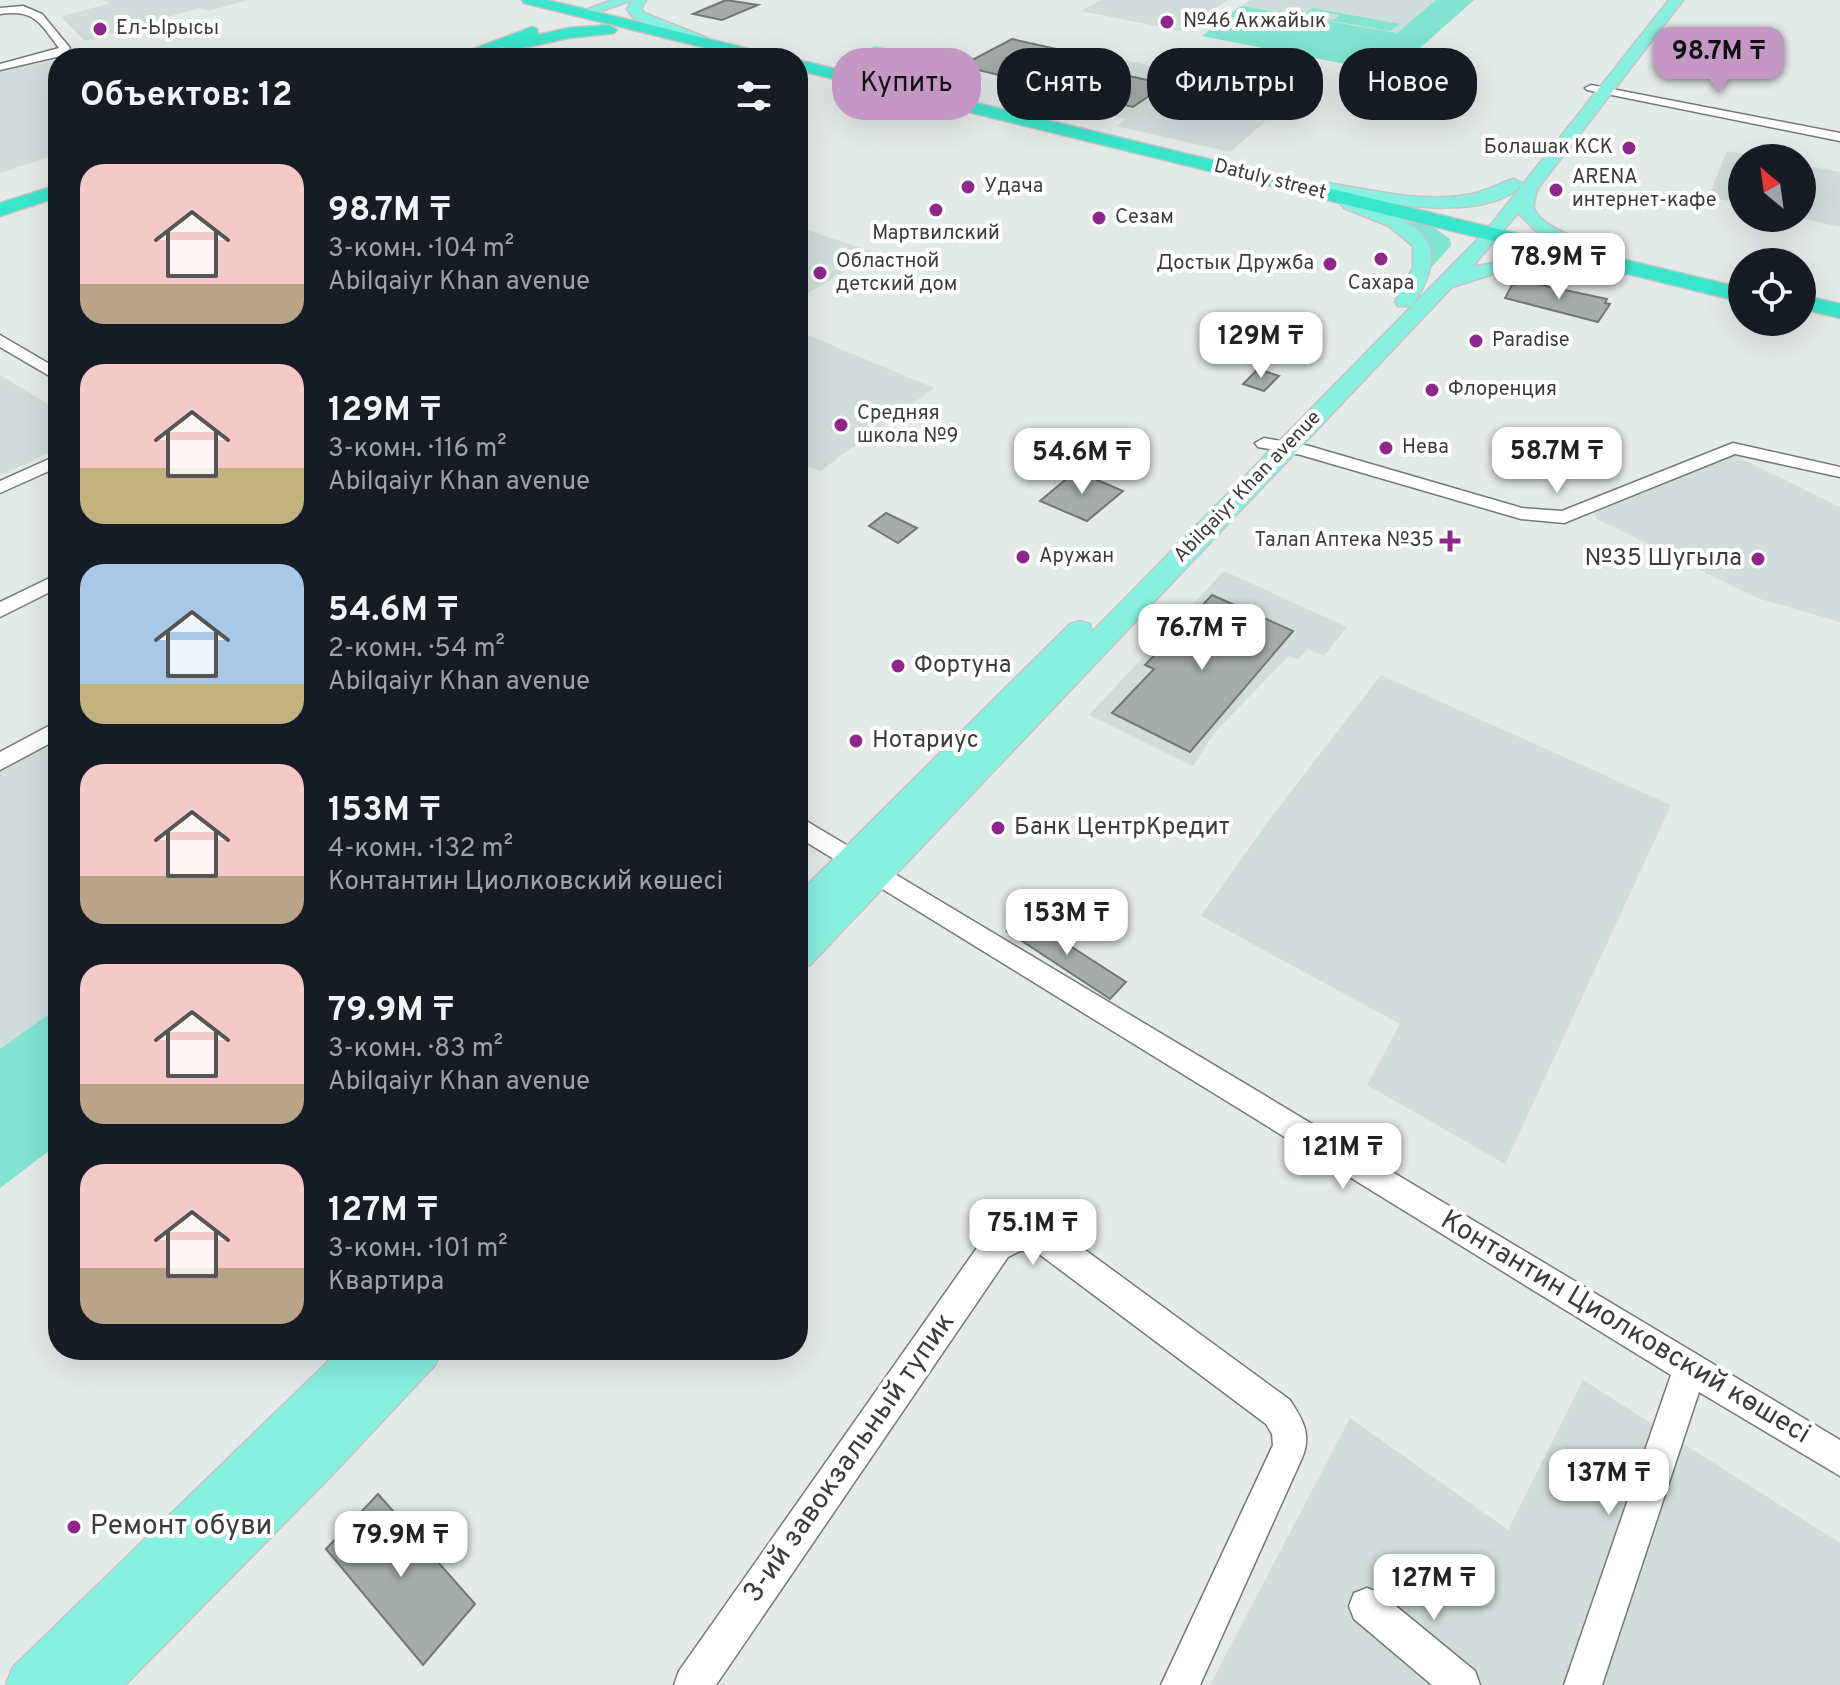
<!DOCTYPE html>
<html lang="ru">
<meta charset="utf-8">
<style>
:root{--surface:#171b24;--page:#242831;--text:#f1f3f6;--muted:#9ea1a6;--accent:#c597c5}
body{margin:0;font-family:Overpass,sans-serif;background:var(--page);color:var(--text);height:100vh;display:flex;flex-direction:column;font-size:30px;white-space:nowrap}
*{box-sizing:border-box;margin:0}
p{font-size:26px;color:var(--muted)}
.icon{flex:none;width:44px;height:44px;fill:none;stroke:currentColor;stroke-width:2;stroke-linecap:round;stroke-linejoin:round}
.map{position:relative;flex:1;overflow:hidden}
.sheet{position:absolute;left:48px;top:48px;width:760px;height:1312px;display:flex;flex-direction:column;background:var(--surface);border-radius:32px;box-shadow:0 8px 32px #0002}
.sheet>*{flex:none}
.banner{position:absolute;left:832px;top:48px;width:760px;height:72px;display:flex;gap:16px}
.needle{width:52px;rotate:331deg}
.controls{position:absolute;left:1728px;top:144px;display:grid;gap:16px}
.controls a{display:grid;place-items:center;width:88px;height:88px;border-radius:50%;background:var(--surface);box-shadow:0 8px 32px #0002;font-size:40px}
.price{position:absolute;translate:-50% -68px;padding:0 18px;border-radius:16px;background:#fff;color:#222;font-size:26px;line-height:52px;filter:drop-shadow(0 2px 4px #0008)}
.price::after{content:'';position:absolute;left:50%;top:48px;width:24px;height:18px;margin-left:-12px;background:inherit;clip-path:polygon(0 0,100% 0,50% 100%)}
.price.active{background:var(--accent);color:#111}
ul{padding:0;list-style:none}
li{display:flex;align-items:center;gap:24px;height:200px;padding:0 32px}
li span{display:grid;place-items:center;flex:none;width:224px;height:160px;border-radius:24px;color:#555}
li>.icon{margin-inline-start:auto}
span .icon{width:96px;height:96px;fill:#fffc;stroke-width:1}
li b{font-size:34px}
h2{display:flex;justify-content:space-between;align-items:center;height:96px;padding:0 32px;font-size:34px}
.pill{padding:0 28px;border-radius:32px;background:var(--surface);box-shadow:0 8px 32px #0002;font-size:28px;line-height:72px}
.pill.active{background:var(--accent);color:#111}
.map>svg:first-child{display:block}
</style>
<div class="map">
<svg width="1840" height="1685" viewBox="0 0 1840 1685">
<rect width="100%" height="100%" fill="#e4eae8"/>
<path fill="#d0ddda" d="M 104,0 L 247,0 L 209,11 L 199,8 L 85,41 L 61,17 L 110,3 Z
M 1101,0 L 1228,0 L 1181,31 L 1081,11 Z
M 1250,0 L 1474,0 L 1392,73 L 1202,36 Z
M 1079,50 L 1192,75 L 1285,97 L 1258,118 L 1266,121 L 1230,152 L 1117,126 L 1126,119 L 1012,92 Z
M 58,60 L 58,154 L 0,173 L 0,71 Z
M 1727,151 L 1766,158 L 1742,158 L 1742,205 L 1709,196 Z
M 1802,165 L 1840,172 L 1840,227 L 1799,218 L 1802,218 Z
M 798,227 L 876,253 L 805,295 L 798,292 Z
M 798,331 L 934,388 L 820,471 L 798,462 Z
M 0,375 L 58,410 L 58,448 L 0,476 Z
M 1726,455 L 1736,456 L 1840,507 L 1840,622 L 1757,598 L 1597,519 L 1593,511 Z
M 1224,571 L 1347,627 L 1324,656 L 1308,649 L 1298,659 L 1289,656 L 1215,732 L 1193,766 L 1089,715 Z
M 1381,675 L 1671,805 L 1505,1164 L 1367,1085 L 1400,1024 L 1201,916 L 1266,824 Z
M 58,735 L 58,1144 L 0,1188 L 0,769 Z
M 1583,1380 L 1840,1543 L 1840,1685 L 1210,1685 L 1350,1418 L 1508,1530 Z"/>
<path fill="#82e4d1" d="M 1436,0 L 1474,0 L 1392,73 L 1202,36 L 1241,6 L 1397,33 Z
M 1269,8 L 1304,14 L 1312,8 L 1400,24 L 1390,31 L 1322,19 L 1334,20 L 1339,15 L 1316,11 L 1311,15 L 1318,18 Z
M 875,46 L 943,61 L 925,71 L 857,55 Z
M 1377,212 L 1431,225 L 1450,239 L 1451,246 L 1426,273 L 1429,256 Z
M 58,1008 L 58,1144 L 0,1188 L 0,1049 Z"/>
<path fill="#a6acaa" stroke="#737877" stroke-width="2" d="M 726,0 L 758,5 L 722,20 L 693,14 Z
M 1012,39 L 1065,51 L 1050,59 L 1166,84 L 1133,107 L 961,66 Z
M 1527,282 L 1607,299 L 1605,303 L 1610,304 L 1598,322 L 1505,298 L 1512,285 Z
M 1258,369 L 1279,376 L 1264,391 L 1243,384 Z
M 1076,471 L 1123,491 L 1087,521 L 1040,501 Z
M 886,513 L 917,528 L 898,543 L 869,526 Z
M 1212,595 L 1293,631 L 1190,752 L 1112,713 L 1154,669 L 1145,665 Z
M 1022,915 L 1126,982 L 1110,999 L 1007,931 Z
M 378,1494 L 475,1604 L 423,1665 L 326,1549 Z"/>
<g fill="none" stroke-linecap="round" stroke-linejoin="round">
<g stroke="#757978" stroke-width="3">
<path id="minor" d="M 23,6 L 42,14 L 70,48 L 65,55 L 0,70 L 0,64 L 59,48 C 40,23 35,9 0,14 L 0,8 Z
M 1591,85 L 1840,133 L 1840,141 L 1587,90 L 1585,88 Z
M 0,335 L 58,369 L 58,381 L 0,347 Z
M 1264,438 L 1309,446 L 1522,508 L 1562,511 L 1733,443 L 1840,467 L 1840,477 L 1735,454 L 1564,523 L 1521,519 L 1301,455 L 1258,447 L 1255,443 Z
M 58,455 L 58,467 L 0,493 L 0,481 Z
M 58,574 L 58,588 L 0,617 L 0,602 Z
M 58,721 L 58,739 L 0,770 L 0,752 Z
M 798,816 L 1840,1440 L 1840,1476 L 1699,1392 L 1602,1685 L 1564,1685 L 1671,1375 L 798,837 Z
M 1019,1221 L 1040,1221 L 1051,1225 L 1290,1400 C 1303,1420 1312,1435 1302,1458 L 1200,1685 L 1161,1685 L 1273,1445 L 1272,1434 L 1266,1424 L 1035,1251 L 1020,1251 L 1008,1257 L 716,1685 L 674,1685 L 679,1671 L 986,1235 Z
M 1367,1588 L 1380,1593 L 1475,1671 L 1480,1685 L 1432,1685 L 1354,1619 L 1349,1606 L 1354,1593 Z"/>
</g>
<g stroke="#c4c5c4" stroke-width="3">
<path id="major" d="M 612,0 L 632,0 L 590,15 L 583,11 Z
M 632,0 L 646,0 L 641,9 L 644,13 L 707,38 L 695,41 L 634,19 L 627,9 Z
M 1669,0 L 1683,0 L 1538,188 C 1536,194 1533,201 1534,208 C 1538,226 1585,242 1602,248 L 1604,252 L 1599,257 L 1616,259 L 1618,263 L 1616,267 L 1549,266 L 1509,269 L 1452,287 L 810,965 L 798,969 L 798,932 L 802,928 L 798,930 L 798,894 L 1070,624 L 1080,621 L 1090,624 L 1092,632 L 1412,306 L 1398,306 L 1395,302 L 1413,268 L 1413,246 L 1389,226 L 1344,208 L 1341,204 L 1344,200 C 1356,197 1369,205 1380,209 C 1436,231 1445,255 1412,306 L 1486,231 ZM 1518,213 L 1537,232 L 1587,256 L 1529,256 L 1472,267 Z
M 1514,179 L 1523,184 C 1489,220 1403,206 1360,199 C 1347,196 1327,197 1318,188 L 1327,183 C 1374,190 1425,204 1472,194 C 1487,191 1500,183 1514,179 Z
M 340,1350 L 442,1350 L 435,1365 L 332,1475 L 125,1685 L 6,1685 L 13,1667 Z"/>
</g>
<g stroke="#c4c5c4" stroke-width="3">
<path id="highway" d="M 522,0 L 547,0 L 774,55 L 776,58 L 748,58 L 524,3 Z
M 609,25 L 617,30 L 614,33 L 568,38 L 510,51 L 503,47 L 473,58 L 450,58 L 532,27 L 537,29 L 538,35 L 568,28 Z
M 798,60 L 1742,288 L 1742,302 L 798,70 Z
M 58,185 L 58,197 L 0,216 L 0,203 Z
M 1802,295 L 1840,304 L 1840,318 L 1802,309 Z"/>
</g>
<use href="#minor" fill="#fff" fill-rule="evenodd"/>
<use href="#major" fill="#88f0e0" fill-rule="evenodd"/>
<use href="#highway" fill="#39e6cc" fill-rule="evenodd"/>
</g>
<g fill="#8f268a" stroke="#fff" stroke-width="3">
<circle cx="1167" cy="22" r="8"/>
<circle cx="100" cy="29" r="8"/>
<circle cx="1629" cy="148" r="8"/>
<circle cx="968" cy="187" r="8"/>
<circle cx="1556" cy="190" r="8"/>
<circle cx="936" cy="210" r="8"/>
<circle cx="1099" cy="218" r="8"/>
<circle cx="1381" cy="259" r="8"/>
<circle cx="1330" cy="264" r="8"/>
<circle cx="820" cy="273" r="8"/>
<circle cx="1476" cy="341" r="8"/>
<circle cx="1432" cy="390" r="8"/>
<circle cx="841" cy="425" r="8"/>
<circle cx="1386" cy="448" r="8"/>
<path d="M1446 529h8v8h8v8h-8v8h-8v-8h-8v-8h8z"/>
<circle cx="1023" cy="557" r="8"/>
<circle cx="1758" cy="559" r="8"/>
<circle cx="898" cy="666" r="8"/>
<circle cx="856" cy="741" r="8"/>
<circle cx="998" cy="828" r="8"/>
<circle cx="74" cy="1527" r="8"/>
</g>
<g text-anchor="middle" dominant-baseline="central" stroke-width="8" stroke-linejoin="round" paint-order="stroke">
<g font-size="20" fill="#3b3d3c" stroke="#fff" text-anchor="start">
<text x="1183" y="22">№46 Акжайык</text>
<text x="116" y="29">Ел-Ырысы</text>
<text x="1613" y="148" text-anchor="end">Болашак КСК</text>
<text x="1572" y="178">ARENA<tspan x="1572" dy="23">интернет-кафе</tspan></text>
<text x="984" y="187">Удача</text>
<text x="1115" y="218">Сезам</text>
<text x="936" y="234" text-anchor="middle">Мартвилский</text>
<text x="836" y="262">Областной<tspan x="836" dy="23">детский дом</tspan></text>
<text x="1314" y="264" text-anchor="end">Достык Дружба</text>
<text x="1381" y="284" text-anchor="middle">Сахара</text>
<text x="1492" y="341">Paradise</text>
<text x="1448" y="390">Флоренция</text>
<text x="857" y="414">Средняя<tspan x="857" dy="23">школа №9</tspan></text>
<text x="1402" y="448">Нева</text>
<text x="1434" y="541" text-anchor="end">Талап Аптека №35</text>
<text x="1039" y="557">Аружан</text>
</g>
<g font-size="20" fill="#3b3d3c" stroke="#fff">
<text transform="translate(1270 180) rotate(14)">Datuly street</text>
<text transform="translate(1248 487) rotate(-46)">Abilqaiyr Khan avenue</text>
</g>
<g font-size="24" fill="#3b3d3c" stroke="#fff" text-anchor="start">
<text x="1742" y="559" text-anchor="end">№35 Шугыла</text>
<text x="914" y="666">Фортуна</text>
<text x="872" y="741">Нотариус</text>
<text x="1014" y="828">Банк ЦентрКредит</text>
</g>
<g font-size="28" fill="#3b3d3c" stroke="#fff">
<text transform="translate(1625 1328) rotate(31)">Контантин Циолковский көшесі</text>
<text transform="translate(850 1458) rotate(-55)">3-ий завокзальный тупик</text>
</g>
<g font-size="28" fill="#3b3d3c" stroke="#fff" text-anchor="start">
<text x="90" y="1527">Ремонт обуви</text>
</g>
</g>
</svg>
<div class="controls">
<a><svg class="needle" viewBox="-14 -14 28 28"><path d="M0-13l5 13h-10z" fill="#e53935"/><path d="M0 13l5-13h-10z" fill="#9ea1a6"/></svg></a>
<a><svg class="icon" aria-label="locate" viewBox="0 0 24 24"><circle cx="12" cy="12" r="6"/><path d="M12 2v4M12 18v4M2 12h4M18 12h4"/></svg></a>
</div>
<b class="price active" style="left:1719px;top:95px">98.7M ₸</b>
<b class="price" style="left:1559px;top:301px">78.9M ₸</b>
<b class="price" style="left:1261px;top:380px">129M ₸</b>
<b class="price" style="left:1557px;top:495px">58.7M ₸</b>
<b class="price" style="left:1082px;top:496px">54.6M ₸</b>
<b class="price" style="left:1202px;top:672px">76.7M ₸</b>
<b class="price" style="left:1067px;top:957px">153M ₸</b>
<b class="price" style="left:1343px;top:1191px">121M ₸</b>
<b class="price" style="left:1033px;top:1267px">75.1M ₸</b>
<b class="price" style="left:1609px;top:1517px">137M ₸</b>
<b class="price" style="left:401px;top:1579px">79.9M ₸</b>
<b class="price" style="left:1434px;top:1622px">127M ₸</b>
<div class="banner">
<a class="pill active">Купить</a>
<a class="pill">Снять</a>
<a class="pill">Фильтры</a>
<a class="pill">Новое</a>
</div>
<section class="sheet">
<h2>Объектов: 12<svg class="icon" aria-label="filters" viewBox="0 0 24 24"><path d="M4 7h16M4 17h16"/><circle cx="9" cy="7" r="2"/><circle cx="15" cy="17" r="2"/></svg></h2>
<ul>
<li><span style="background:linear-gradient(#f6c9c9 75%,#b9a48a 0)"><svg class="icon" aria-label="home" viewBox="0 0 24 24"><path d="M3 11l9-7 9 7M6 9v11h12V9"/></svg></span><div><b>98.7M ₸</b><p>3-комн. · 104 m²</p><p>Abilqaiyr Khan avenue</p></div></li>
<li><span style="background:linear-gradient(#f6c9c9 65%,#c2b280 0)"><svg class="icon" aria-label="home" viewBox="0 0 24 24"><path d="M3 11l9-7 9 7M6 9v11h12V9"/></svg></span><div><b>129M ₸</b><p>3-комн. · 116 m²</p><p>Abilqaiyr Khan avenue</p></div></li>
<li><span style="background:linear-gradient(#a9c7e8 75%,#c2b280 0)"><svg class="icon" aria-label="home" viewBox="0 0 24 24"><path d="M3 11l9-7 9 7M6 9v11h12V9"/></svg></span><div><b>54.6M ₸</b><p>2-комн. · 54 m²</p><p>Abilqaiyr Khan avenue</p></div></li>
<li><span style="background:linear-gradient(#f6c9c9 70%,#b9a48a 0)"><svg class="icon" aria-label="home" viewBox="0 0 24 24"><path d="M3 11l9-7 9 7M6 9v11h12V9"/></svg></span><div><b>153M ₸</b><p>4-комн. · 132 m²</p><p>Контантин Циолковский көшесі</p></div></li>
<li><span style="background:linear-gradient(#f6c9c9 75%,#b9a48a 0)"><svg class="icon" aria-label="home" viewBox="0 0 24 24"><path d="M3 11l9-7 9 7M6 9v11h12V9"/></svg></span><div><b>79.9M ₸</b><p>3-комн. · 83 m²</p><p>Abilqaiyr Khan avenue</p></div></li>
<li><span style="background:linear-gradient(#f6c9c9 65%,#b9a48a 0)"><svg class="icon" aria-label="home" viewBox="0 0 24 24"><path d="M3 11l9-7 9 7M6 9v11h12V9"/></svg></span><div><b>127M ₸</b><p>3-комн. · 101 m²</p><p>Квартира</p></div></li>
</ul>
</section>
</div>
